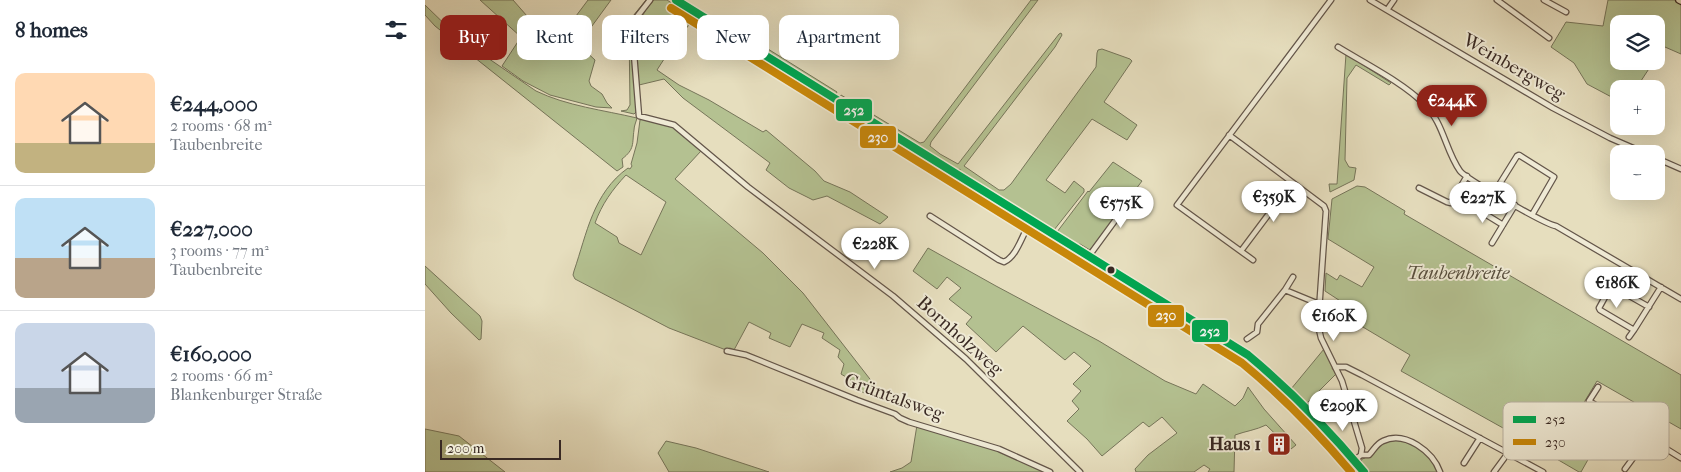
<!DOCTYPE html>
<meta charset="utf-8">
<style>
:root{--surface:#fff;--page:#f2f2f3;--text:#1f2937;--muted:#747a83;--line:#e0e1e3;--accent:#8f2418}
body{margin:0;font-family:"IM FELL French Canon",serif;background:var(--page);color:var(--text);height:100vh;display:flex;flex-direction:column;font-size:19px;white-space:nowrap}
*{box-sizing:border-box;margin:0}
p{font-size:16px;color:var(--muted)}
.icon{flex:none;width:28px;height:28px;fill:none;stroke:currentColor;stroke-width:2;stroke-linecap:round;stroke-linejoin:round}
.map{position:relative;flex:1;overflow:hidden}
.drawer{display:flex;flex-direction:column;background:var(--surface);width:425px}
.drawer>*{flex:none}
.guide{position:absolute;left:15px;top:15px;width:475px;height:45px;display:flex;gap:10px}
.buttons{position:absolute;left:1185px;top:15px;display:grid;gap:10px}
.buttons a{display:grid;place-items:center;width:55px;height:55px;border-radius:10px;background:var(--surface);box-shadow:0 5px 20px #0002;font-size:25px}
.scale{position:absolute;left:15px;bottom:12px;width:121px;box-sizing:border-box;padding-left:5px;border:2px solid #392923;border-top:0;font-size:14px;line-height:18px;white-space:nowrap;color:#392923;-webkit-text-stroke:4px #efead5;paint-order:stroke}
.price{position:absolute;translate:-50% -42px;padding:0 11px;border-radius:18px;background:#fff;color:#222;font-size:16px;line-height:32px;filter:drop-shadow(0 1px 2px #0008)}
.price::after{content:'';position:absolute;left:50%;top:30px;width:15px;height:11px;margin-left:-8px;background:inherit;clip-path:polygon(0 0,100% 0,50% 100%)}
.price.active{background:var(--accent);color:#fff}
ul{padding:0;list-style:none}
li{display:flex;align-items:center;gap:15px;height:125px;padding:0 15px}
li+li{border-top:1px solid var(--line)}
li span{display:grid;place-items:center;flex:none;width:140px;height:100px;border-radius:10px;color:#555}
li>.icon{margin-inline-start:auto}
span .icon{width:60px;height:60px;fill:#fffc;stroke-width:1}
li b{font-size:21px}
h2{display:flex;justify-content:space-between;align-items:center;height:60px;padding:0 15px;font-size:21px}
.pill{padding:0 18px;border-radius:10px;background:var(--surface);box-shadow:0 5px 20px #0002;font-size:18px;line-height:45px}
.pill.active{background:var(--accent);color:#fff}
main{display:flex;flex:1;min-height:0}
.map>svg:first-child{display:block}
</style>
<main>
<section class="drawer">
<h2>8 homes<svg class="icon" aria-label="filters" viewBox="0 0 24 24"><path d="M4 7h16M4 17h16"/><circle cx="9" cy="7" r="2"/><circle cx="15" cy="17" r="2"/></svg></h2>
<ul>
<li><span style="background:linear-gradient(#ffd9b3 70%,#c2b280 0)"><svg class="icon" aria-label="home" viewBox="0 0 24 24"><path d="M3 11l9-7 9 7M6 9v11h12V9"/></svg></span><div><b>€244,000</b><p>2 rooms · 68 m²</p><p>Taubenbreite</p></div></li>
<li><span style="background:linear-gradient(#bfe0f5 60%,#b9a48a 0)"><svg class="icon" aria-label="home" viewBox="0 0 24 24"><path d="M3 11l9-7 9 7M6 9v11h12V9"/></svg></span><div><b>€227,000</b><p>3 rooms · 77 m²</p><p>Taubenbreite</p></div></li>
<li><span style="background:linear-gradient(#c9d6e8 65%,#9aa5b1 0)"><svg class="icon" aria-label="home" viewBox="0 0 24 24"><path d="M3 11l9-7 9 7M6 9v11h12V9"/></svg></span><div><b>€160,000</b><p>2 rooms · 66 m²</p><p>Blankenburger Straße</p></div></li>
</ul>
</section>
<div class="map">
<svg width="1256" height="472" viewBox="0 0 1256 472">
<rect width="100%" height="100%" fill="#e6debe"/>
<filter id="stains"><feTurbulence type="fractalNoise" baseFrequency=".004" numOctaves="4"/><feColorMatrix values="0 0 0 0 .2 0 0 0 0 .09 0 0 0 0 .02 0 0 0 .5 -.17"/></filter>
<radialGradient id="worn" r=".72"><stop offset=".6" stop-color="#630" stop-opacity="0"/><stop offset="1" stop-color="#630" stop-opacity=".3"/></radialGradient>
<path fill="#b4c191" stroke="#76755a" fill-rule="evenodd" d="M 55,0 L 88,0 L 102,16 L 133,40 L 163,0 L 186,0 L 156,41 L 157,48 L 170,60 L 164,81 L 166,86 L 177,94 L 182,103 L 187,108 L 171,107 L 125,95 L 98,81 L 77,66 L 96,37 Z
M 221,0 L 223,0 L 209,17 L 206,30 L 206,50 L 212,111 L 209,114 L 196,111 L 202,110 L 205,105 L 204,29 L 208,16 Z
M 229,0 L 242,0 L 270,18 L 252,39 L 232,70 L 254,85 L 284,100 L 338,132 L 341,130 L 390,171 L 399,181 L 425,192 L 463,217 L 455,224 L 402,196 L 388,200 L 364,188 L 341,170 L 345,163 L 258,98 L 239,79 L 214,85 L 209,28 L 216,14 L 215,20 L 218,29 L 219,27 C 213,17 222,8 229,0 Z
M 606,0 L 613,0 L 506,142 L 505,146 L 515,154 L 533,164 L 634,34 L 636,33 L 637,35 L 630,47 L 539,166 L 574,190 L 579,190 L 586,184 L 671,67 L 672,53 L 673,50 L 677,49 L 705,59 L 707,61 L 679,102 L 712,125 L 702,140 L 667,119 L 621,180 L 640,193 L 649,181 L 659,189 L 659,192 L 629,230 L 616,223 L 616,221 L 612,220 L 535,173 L 535,169 L 532,171 L 414,98 L 416,95 L 495,143 L 499,142 Z
M 1183,0 L 1256,0 L 1256,54 L 1240,47 L 1231,58 L 1231,24 L 1194,24 L 1194,61 L 1229,61 L 1212,87 L 1213,89 L 1194,89 L 1194,101 L 1162,84 L 1149,63 L 1126,47 L 1141,22 L 1178,26 Z
M 0,5 L 35,39 L 111,91 C 142,106 178,110 212,118 C 211,122 209,126 209,130 C 207,144 210,149 197,159 L 198,167 L 192,171 L 10,26 L 0,15 Z
M 305,22 L 306,26 L 412,92 L 410,96 L 350,58 L 348,54 L 342,54 L 303,30 L 302,28 Z
M 921,54 L 966,83 L 964,85 L 931,65 L 922,78 L 920,160 L 924,167 L 931,168 L 929,180 L 905,192 L 904,184 L 912,184 Z
M 217,119 L 250,127 L 276,151 L 250,179 L 338,253 L 378,293 L 455,392 L 451,396 L 445,396 L 426,386 L 426,380 L 416,374 L 419,364 L 413,357 L 415,350 L 397,338 L 399,333 L 377,324 L 365,347 L 344,338 L 346,333 L 324,322 L 309,350 L 305,348 L 301,350 L 244,328 L 150,279 L 148,275 L 149,271 C 162,233 168,193 203,168 L 205,169 L 207,166 L 206,164 L 212,143 L 215,120 ZM 201,175 L 241,202 L 216,255 L 194,243 L 192,237 L 170,223 C 177,204 187,190 201,175 Z
M 688,162 L 717,181 L 665,250 L 655,244 L 653,245 L 632,232 L 663,191 L 664,192 Z
M 932,186 L 940,187 L 980,211 L 979,214 L 1256,375 L 1256,429 L 1172,381 L 1143,429 L 1148,431 L 1146,435 L 1169,449 L 1156,472 L 1154,472 L 1087,433 L 976,371 L 985,355 L 921,317 L 926,308 L 900,291 L 901,273 L 912,280 L 915,275 L 937,287 L 949,267 L 903,239 L 907,199 Z
M 503,248 L 571,286 L 674,341 L 740,381 L 771,394 L 778,384 L 810,406 L 818,398 L 823,387 L 839,409 L 871,445 L 866,449 L 841,425 C 831,430 821,431 810,435 L 809,472 L 783,472 L 785,469 L 779,465 L 769,472 L 711,472 L 710,469 L 723,455 L 752,433 L 737,417 L 724,427 L 718,422 L 677,456 L 662,439 L 642,421 L 654,409 L 647,401 L 656,391 L 648,384 L 666,366 L 649,352 L 640,360 L 598,326 L 571,352 L 541,324 L 547,317 L 524,299 L 536,288 L 522,277 L 512,289 L 488,271 Z
M 0,266 L 55,316 L 57,321 L 56,339 L 54,340 L 26,313 L 0,284 Z
M 899,349 L 911,374 L 881,404 L 866,389 Z
M 492,425 L 572,450 L 621,472 L 465,472 L 477,468 L 486,462 Z
M 0,429 L 34,436 L 80,472 L 0,472 Z
M 968,440 C 989,441 1004,454 1013,472 L 944,472 L 936,462 L 937,459 L 940,458 L 956,443 Z
M 241,441 L 271,448 L 344,472 L 244,472 L 233,453 Z"/>
<g fill="none" stroke-linecap="round" stroke-linejoin="round">
<g stroke="#64564a" stroke-width="7">
<path id="minor" d="M 225,0 L 211,18 L 207,29 L 214,116 L 249,125 L 323,187 L 468,296 L 541,359 L 655,472
M 945,0 L 1128,108 L 1185,138 L 1222,154
M 1072,0 L 1124,38
M 1119,0 L 1141,12
M 962,10 L 969,0
M 913,47 C 939,63 979,83 999,104 C 1019,123 1020,150 1035,171 C 1040,178 1121,225 1131,226 L 1256,299
M 804,135 L 899,206 L 901,211 L 893,325 L 896,338 L 917,381 L 937,448 L 936,455 L 930,460
M 1231,158 L 1256,169
M 994,188 L 1022,202 L 1026,203 L 1042,176
M 1069,193 L 1092,156 L 1094,155 L 1129,177 L 1107,215
M 1047,206 L 1078,225
M 505,216 L 574,260 L 579,262 C 593,256 598,231 607,220
M 1067,243 L 1090,205
M 816,251 L 867,183
M 664,256 L 711,192
M 828,260 L 752,205 L 906,0
M 860,290 L 868,277
M 1224,307 L 1187,286 L 1185,288 L 1174,308 L 1175,310 L 1209,330 L 1236,287
M 1204,337 L 1209,330
M 822,339 L 832,332 L 833,324 L 860,290 L 894,304
M 302,351 L 321,355 L 432,400 L 470,414 L 475,418 L 484,422 L 574,449 L 625,472
M 910,367 L 921,367 L 937,375 L 1118,472
M 1173,387 L 1164,401 L 1256,458
M 936,455 L 944,455 C 949,450 951,444 958,441 C 980,430 1008,452 1015,472
M 1039,463 L 1055,438
M 1200,469 L 1237,419
M 1069,472 L 1083,453"/>
</g>
<g stroke="#392923" stroke-width="8">
<path id="major" d="M 251,0 L 823,355 L 845,373 L 918,447 L 939,472
M 1254,0 L 1256,1"/>
</g>
<use href="#minor" stroke="#efead5" stroke-width="4.5"/>
<use href="#major" stroke="#e6debe" stroke-width="5.5"/>
<g stroke="#efead5" stroke-width="11">
<path id="bus-1" d="M 251,0 L 823,355 C 865,390 904,430 939,472"/>
</g>
<g stroke="#efead5" stroke-width="11">
<path id="bus-2" d="M 246,8 L 817,363 C 856,395 893,433 926,472"/>
</g>
<use href="#bus-1" stroke="#00a651" stroke-width="8"/>
<use href="#bus-2" stroke="#c88709" stroke-width="8"/>
</g>
<defs>
<g id="building-square" transform="scale(1.25)"><rect x="-9" y="-9" width="18" height="18" rx="4" fill="#8f2418" stroke="#efead5"/><path d="M-4-6H4V6H1V3H-1V6H-4ZM-2.5-4.3h1.7v1.8h-1.7ZM.8-4.3h1.7v1.8H.8ZM-2.5-1h1.7V.8h-1.7ZM.8-1h1.7V.8H.8Z" fill="#fff"/></g>
</defs>
<g fill-rule="evenodd">
<use href="#building-square" x="854" y="444"/>
</g>
<circle fill="#392923" stroke="#efead5" stroke-width="2" cx="686" cy="270" r="4.5"/>
<g text-anchor="middle" dominant-baseline="central" stroke-width="4" stroke-linejoin="round" paint-order="stroke">
<g font-size="19" fill="#392923" stroke="#efead5">
<text transform="translate(1089 67) rotate(30)">Weinbergweg</text>
<text transform="translate(535 336) rotate(42)">Bornholzweg</text>
<text transform="translate(469 397) rotate(20)">Grüntalsweg</text>
</g>
<g font-size="19" font-style="italic" fill="#584f3e" stroke="#efead5">
<text x="1033" y="273">Taubenbreite</text>
</g>
<g font-size="19" font-weight="bold" fill="#392923" stroke="#efead5" text-anchor="end">
<text x="836" y="444">Haus 1</text>
</g>
</g>
<rect x="1078" y="402" width="166" height="58" rx="8" fill="#efead5" stroke="#b8b0a0" stroke-width="1"/>
<rect x="1088" y="416" width="23" height="7" fill="#00a651"/>
<rect x="1088" y="439" width="23" height="6" fill="#c88709"/>
<g font-size="14" fill="#392923">
<text x="1120" y="424">252</text>
<text x="1120" y="447">230</text>
</g>
<g stroke="#efead5" stroke-width="2">
<rect x="410" y="98" width="38" height="24" rx="5" fill="#00a651"/>
<rect x="434" y="125" width="38" height="24" rx="5" fill="#c88709"/>
<rect x="722" y="304" width="38" height="24" rx="5" fill="#c88709"/>
<rect x="766" y="319" width="38" height="24" rx="5" fill="#00a651"/>
</g>
<g font-size="14" text-anchor="middle" font-weight="bold" fill="#fff">
<text x="429" y="115">252</text>
<text x="453" y="142">230</text>
<text x="741" y="320">230</text>
<text x="785" y="336">252</text>
</g>
<rect width="100%" height="100%" filter="url(#stains)"/>
<rect width="100%" height="100%" fill="url(#worn)"/>
</svg>
<div class="buttons">
<a><svg class="icon" aria-label="layers" viewBox="0 0 24 24"><path d="M12 4l9 5-9 5-9-5zM3 14l9 5 9-5"/></svg></a>
<a>+</a>
<a>−</a>
</div>
<div class="scale">200 m</div>
<b class="price active" style="left:1027px;top:127px">€244K</b>
<b class="price" style="left:849px;top:223px">€359K</b>
<b class="price" style="left:1058px;top:224px">€227K</b>
<b class="price" style="left:696px;top:229px">€575K</b>
<b class="price" style="left:450px;top:270px">€228K</b>
<b class="price" style="left:1192px;top:309px">€186K</b>
<b class="price" style="left:909px;top:342px">€160K</b>
<b class="price" style="left:918px;top:432px">€209K</b>
<div class="guide">
<a class="pill active">Buy</a>
<a class="pill">Rent</a>
<a class="pill">Filters</a>
<a class="pill">New</a>
<a class="pill">Apartment</a>
</div>
</div>
</main>
